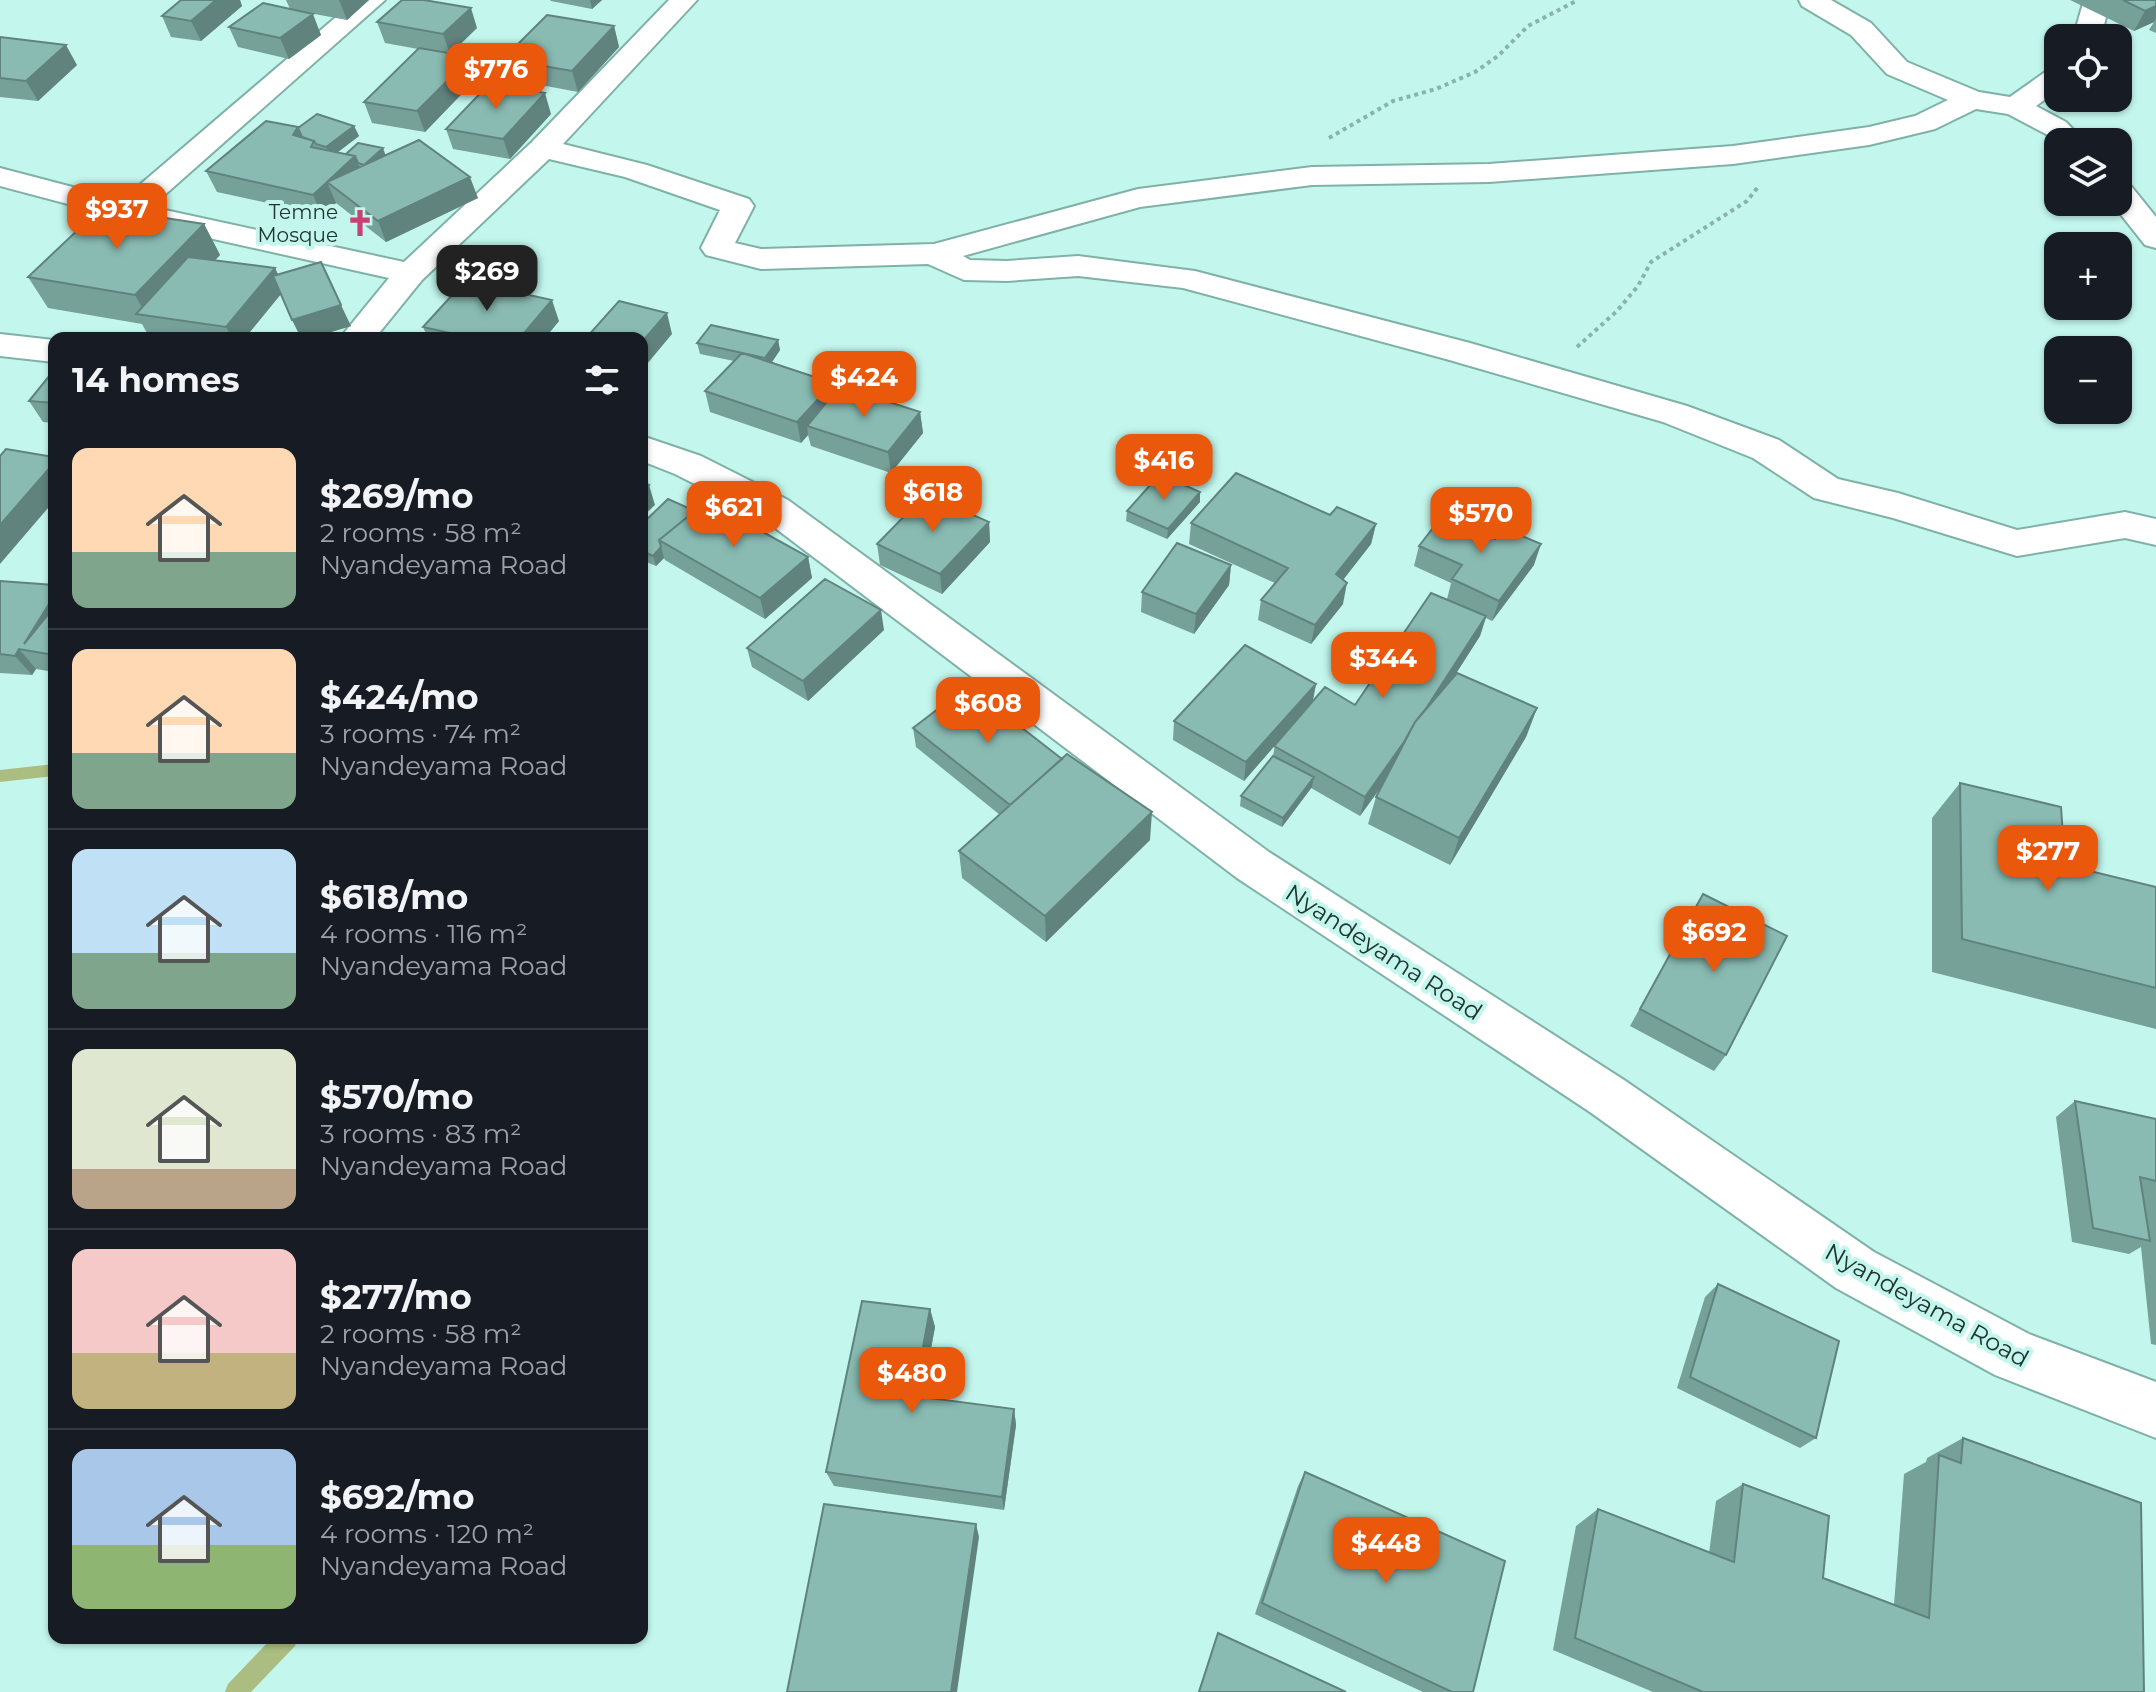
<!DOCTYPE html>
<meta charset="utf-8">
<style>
:root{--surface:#171b24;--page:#242831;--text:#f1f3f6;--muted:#9ea1a6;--line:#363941;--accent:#ea580c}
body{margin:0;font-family:Montserrat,sans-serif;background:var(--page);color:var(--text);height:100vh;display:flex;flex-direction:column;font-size:30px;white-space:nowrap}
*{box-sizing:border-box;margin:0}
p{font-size:26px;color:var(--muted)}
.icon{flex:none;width:44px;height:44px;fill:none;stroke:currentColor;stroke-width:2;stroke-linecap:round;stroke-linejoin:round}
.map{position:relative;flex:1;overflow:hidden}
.panel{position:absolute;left:48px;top:332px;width:600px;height:1312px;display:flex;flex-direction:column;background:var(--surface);border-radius:16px;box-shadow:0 2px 6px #0004}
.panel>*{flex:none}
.tools{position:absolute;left:2044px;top:24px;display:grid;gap:16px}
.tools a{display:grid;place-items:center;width:88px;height:88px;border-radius:16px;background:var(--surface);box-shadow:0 2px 6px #0004;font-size:40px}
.price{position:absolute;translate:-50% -68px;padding:0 18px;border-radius:16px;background:var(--accent);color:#fff;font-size:26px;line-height:52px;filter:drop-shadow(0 2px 4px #0008)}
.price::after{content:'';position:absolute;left:50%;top:48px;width:24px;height:18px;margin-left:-12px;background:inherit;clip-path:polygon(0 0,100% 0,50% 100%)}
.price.current{background:#222;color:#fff}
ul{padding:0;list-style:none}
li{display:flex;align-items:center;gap:24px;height:200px;padding:0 24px}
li+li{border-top:2px solid var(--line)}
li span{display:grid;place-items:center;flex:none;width:224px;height:160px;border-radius:16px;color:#555}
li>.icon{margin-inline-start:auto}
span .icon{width:96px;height:96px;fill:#fffc;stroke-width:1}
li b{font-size:34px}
h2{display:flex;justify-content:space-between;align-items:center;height:96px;padding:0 24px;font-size:34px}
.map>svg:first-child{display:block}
</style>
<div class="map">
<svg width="2156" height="1692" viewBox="0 0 2156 1692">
<rect width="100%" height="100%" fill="#c3f7ed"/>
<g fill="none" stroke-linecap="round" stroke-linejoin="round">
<path fill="#abbd81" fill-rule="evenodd" d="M 54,764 L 54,776 L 0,782 L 0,770 Z
M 272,1638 L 298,1638 L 295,1646 L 251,1692 L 225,1692 L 228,1684 Z"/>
<g stroke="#7fb1a7" stroke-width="4">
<path id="minor" d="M 356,0 L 385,0 L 151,207 L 404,262 L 532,142 L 669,0 L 697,0 L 563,144 L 647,165 L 749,199 L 754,206 L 735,243 L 761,249 L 934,244 L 1138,189 L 1312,167 L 1489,164 L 1733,146 L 1869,127 L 1915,116 L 1948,100 L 1887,74 L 1851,35 L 1802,6 L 1799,0 L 1831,0 L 1871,23 L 1907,62 L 1979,92 L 2010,97 L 2048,70 L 2058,67 L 2058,90 L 2036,106 L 2066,122 L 2085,142 L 2058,142 L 2058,147 L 2046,134 L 2008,114 L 1976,109 L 1935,129 L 1869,145 L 1733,164 L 1489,182 L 1312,185 L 1140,207 L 963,256 L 970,260 L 1007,261 L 1078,256 L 1195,271 L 1470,343 L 1687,406 L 1779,440 L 1838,479 L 1898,493 L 2017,530 L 2125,512 L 2156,519 L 2156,545 L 2125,538 L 2017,556 L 1893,518 L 1814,498 L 1753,458 L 1663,422 L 1446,359 L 1183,288 L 1078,276 L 1007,281 L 964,280 L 928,264 L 761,269 L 706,255 L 701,248 L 720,210 L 625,177 L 549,159 L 422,280 L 375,338 L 340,338 L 389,278 L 128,220 L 0,186 L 0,168 L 122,200 Z
M 2084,0 L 2110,0 L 2101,38 L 2073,38 Z
M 2118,184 L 2131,186 L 2156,217 L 2156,248 L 2145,245 L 2111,202 L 2118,202 Z
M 0,334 L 54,340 L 54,362 L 0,356 Z
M 642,436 L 701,456 L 788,500 L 1269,852 L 1624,1080 L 1874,1252 L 2029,1334 L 2156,1382 L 2156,1438 L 1995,1375 L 1836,1288 L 1590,1112 L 1237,878 L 762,518 L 675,474 L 642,461 Z"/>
</g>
<path stroke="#8ab3ab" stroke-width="4" stroke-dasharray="4 4" stroke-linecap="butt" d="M 1329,138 L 1393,101 L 1436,89 L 1475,72 L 1498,56 L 1528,26 L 1578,0
M 1577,347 L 1617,311 L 1638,286 L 1651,262 L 1747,201 L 1758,187"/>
<use href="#minor" fill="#fff" fill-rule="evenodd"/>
</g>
<path fill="#76a199" d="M 181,0 L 240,0 L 242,6 L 201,41 L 171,37 L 162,16 Z
M 286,0 L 369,0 L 347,20 L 309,13 L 321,35 L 289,59 L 238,47 L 229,27 L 290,9 Z
M 550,0 L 602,0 L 592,9 L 551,1 Z
M 2070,0 L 2156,0 L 2156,33 L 2149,30 L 2154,22 L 2134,31 Z
M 377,22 L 477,28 L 451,53 L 478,77 L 425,132 L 372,123 L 364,102 L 418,49 L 385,43 Z
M 614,26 L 619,47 L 578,92 L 509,79 L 503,59 Z
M 0,37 L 77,65 L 38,101 L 0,97 Z
M 551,114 L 510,159 L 453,149 L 446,129 Z
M 354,126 L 359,136 L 337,153 L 346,154 L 386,155 L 478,198 L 386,242 L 336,203 L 322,215 L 217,192 L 206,171 L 298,127 Z
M 204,224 L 220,255 L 215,260 L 275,268 L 278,275 L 351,326 L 311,338 L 301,338 L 281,294 L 245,338 L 168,338 L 148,335 L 142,324 L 48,308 L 28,277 Z
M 559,321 L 545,338 L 428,338 L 423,327 Z
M 778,340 L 780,350 L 772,362 L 833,383 L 835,393 L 920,412 L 923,433 L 891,473 L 811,446 L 808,435 L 801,443 L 710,412 L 705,391 L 734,361 L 700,354 L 697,343 Z
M 54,370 L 54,423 L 43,422 L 29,401 Z
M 1200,492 L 1200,502 L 1167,539 L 1126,521 L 1127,511 Z
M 1330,515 L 1376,524 L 1371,544 L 1343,580 L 1343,604 L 1311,644 L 1258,620 L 1261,600 L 1275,583 L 1189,544 L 1191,523 Z
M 989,522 L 990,542 L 942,594 L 880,565 L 877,544 Z
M 642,524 L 808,557 L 812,578 L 765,619 L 665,560 L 664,558 L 656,566 L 642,560 Z
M 1419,546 L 1534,565 L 1492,621 L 1486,618 L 1480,636 L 1453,678 L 1537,708 L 1526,737 L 1450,865 L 1368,824 L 1376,797 L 1382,786 L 1360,816 L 1311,788 L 1282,827 L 1240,806 L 1241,796 L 1273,756 L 1275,745 L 1244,781 L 1173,740 L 1174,721 L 1316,684 L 1313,701 L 1355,705 L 1447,599 L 1451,583 L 1414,566 Z
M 1231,565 L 1229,585 L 1194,634 L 1141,612 L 1142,592 Z
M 0,581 L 54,585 L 54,672 L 36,669 L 32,675 L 0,673 Z
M 884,630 L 808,701 L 752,667 L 747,648 Z
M 913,728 L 1150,840 L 1046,942 L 962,878 L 959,851 L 1000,815 L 916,747 Z
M 1960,783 L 2065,865 L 2156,887 L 2156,1029 L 1932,972 L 1932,818 Z
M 1703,894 L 1726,1055 L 1714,1071 L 1630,1026 Z
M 2075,1101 L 2156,1119 L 2156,1345 L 2151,1344 L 2141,1247 L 2129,1254 L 2072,1242 L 2056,1117 Z
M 1718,1284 L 1816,1438 L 1800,1448 L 1677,1388 L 1705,1297 Z
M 930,1309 L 935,1327 L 922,1397 L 1014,1409 L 1016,1425 L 1004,1510 L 834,1486 L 826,1472 Z
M 1963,1438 L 2144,1692 L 1653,1692 L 1553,1650 L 1576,1526 L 1598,1509 L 1709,1553 L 1716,1501 L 1743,1484 L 1823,1578 L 1894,1605 L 1904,1474 L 1926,1462 L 1927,1458 Z
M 1305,1472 L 1473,1692 L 1423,1692 L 1255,1614 L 1298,1486 Z
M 1218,1633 L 1346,1692 L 1198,1692 Z"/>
<path fill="#60837d" d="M 216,0 L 240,0 L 242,6 L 201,41 L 191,21 Z
M 339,0 L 369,0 L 347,20 Z
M 590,0 L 602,0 L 592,9 Z
M 2156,6 L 2156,18 L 2154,22 L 2134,31 L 2145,11 Z
M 471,8 L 477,28 L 450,54 L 443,34 Z
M 313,14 L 321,35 L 289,59 L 280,38 Z
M 614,26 L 619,47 L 578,92 L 572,71 Z
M 66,45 L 77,65 L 38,101 L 26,81 Z
M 471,57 L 478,77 L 425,132 L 417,111 Z
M 545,93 L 551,114 L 510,159 L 503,139 Z
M 354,126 L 359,136 L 331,157 L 326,147 Z
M 298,127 L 307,148 L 293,135 Z
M 383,148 L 387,159 L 364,165 Z
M 355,156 L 363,177 L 327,182 Z
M 470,177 L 478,198 L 386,242 L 378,221 Z
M 327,182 L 336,203 L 322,215 L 313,195 Z
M 204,224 L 220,255 L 160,318 L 147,316 L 135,295 Z
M 275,268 L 285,289 L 245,338 L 232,338 L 226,327 Z
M 552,300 L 559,321 L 545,338 L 520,338 Z
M 341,305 L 351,326 L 311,338 L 301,338 L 292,320 Z
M 667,313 L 672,334 L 642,370 L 642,342 Z
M 778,340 L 780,350 L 768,368 L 765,358 Z
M 833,383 L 836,404 L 807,426 L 808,435 L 801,443 L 797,422 Z
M 920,412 L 923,433 L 891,473 L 888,452 Z
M 54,463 L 54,501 L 0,564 L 0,525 Z
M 649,485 L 655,505 L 642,517 L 642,491 Z
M 1200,492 L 1200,502 L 1167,539 L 1168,529 Z
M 989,522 L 990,542 L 942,594 L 940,574 Z
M 1376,524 L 1371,544 L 1332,594 L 1336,574 Z
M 1541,544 L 1534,565 L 1492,621 L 1499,601 Z
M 661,547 L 664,558 L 656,566 L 653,556 Z
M 808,557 L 812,578 L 765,619 L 760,598 Z
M 1231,565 L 1229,585 L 1194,634 L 1196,614 Z
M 1347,583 L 1343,604 L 1311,644 L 1315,625 Z
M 54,596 L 54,642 L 24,644 Z
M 881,610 L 884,630 L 808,701 L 803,681 Z
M 1486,616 L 1480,636 L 1407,750 L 1360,816 L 1365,797 Z
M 19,649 L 36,669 L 32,675 L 15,656 Z
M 1316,684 L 1312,703 L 1244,781 L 1246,762 Z
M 1537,708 L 1526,737 L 1450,865 L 1459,838 Z
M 1314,777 L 1312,787 L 1282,827 L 1283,818 Z
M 1152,812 L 1150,840 L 1046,942 L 1045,916 Z
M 930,1309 L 935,1327 L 919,1412 L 914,1396 Z
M 1014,1409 L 1016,1425 L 1004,1510 L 1002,1497 Z
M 976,1524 L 979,1537 L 957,1692 L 951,1692 Z"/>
<path fill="#89bbb2" stroke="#60837d" stroke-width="2" d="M 181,0 L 216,0 L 191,21 L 162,16 Z
M 402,0 L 424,0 L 471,8 L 443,34 L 377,22 Z
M 2123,0 L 2156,0 L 2156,6 L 2145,11 Z
M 263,3 L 313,14 L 280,38 L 229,27 Z
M 547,15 L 614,26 L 572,71 L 503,59 Z
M 0,37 L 66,45 L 26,81 L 0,78 Z
M 419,48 L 471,57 L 417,111 L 364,102 Z
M 489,84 L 545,93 L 503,139 L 446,129 Z
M 317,114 L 354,126 L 326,147 L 316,144 L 314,141 L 302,137 L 298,128 Z
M 266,121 L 298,127 L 293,135 L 314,141 L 311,147 L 355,156 L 327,182 L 419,140 L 470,177 L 378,221 L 327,182 L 313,195 L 206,171 Z
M 358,143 L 383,148 L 364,165 L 358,163 L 355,156 L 346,154 Z
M 101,208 L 204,224 L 135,295 L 28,277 Z
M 188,257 L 275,268 L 226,327 L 136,314 Z
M 321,262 L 341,305 L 292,320 L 273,276 Z
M 465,281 L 552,300 L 520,338 L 472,338 L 423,327 Z
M 619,301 L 667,313 L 642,342 L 642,338 L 586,338 Z
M 711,325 L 778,340 L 765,358 L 697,343 Z
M 742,353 L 833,383 L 797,422 L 705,391 Z
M 54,370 L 54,403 L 29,401 Z
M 840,386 L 920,412 L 888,452 L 807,426 Z
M 6,449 L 54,457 L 54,463 L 0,525 L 0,456 Z
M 1236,473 L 1330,515 L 1337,507 L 1376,524 L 1336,574 L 1347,583 L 1315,625 L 1261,600 L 1288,568 L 1191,523 Z
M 1160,474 L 1200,492 L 1168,529 L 1127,511 Z
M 642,482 L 649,485 L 642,491 Z
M 926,494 L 989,522 L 940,574 L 877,544 Z
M 668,499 L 695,511 L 659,540 L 661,547 L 653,556 L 642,551 L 642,524 Z
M 707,501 L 808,557 L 760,598 L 659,540 Z
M 1443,515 L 1495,539 L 1503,528 L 1541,544 L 1499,601 L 1452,579 L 1462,565 L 1419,546 Z
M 1177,543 L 1231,565 L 1196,614 L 1142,592 Z
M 825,579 L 881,610 L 803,681 L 747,648 Z
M 0,581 L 54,585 L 54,596 L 24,644 L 54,607 L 54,655 L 19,649 L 15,656 L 0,654 Z
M 1431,593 L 1486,616 L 1427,707 L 1415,722 L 1404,742 L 1365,797 L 1274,746 L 1325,687 L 1355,705 Z
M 1245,645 L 1316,684 L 1246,762 L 1174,721 Z
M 1457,673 L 1537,708 L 1459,838 L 1376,797 L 1415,722 Z
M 968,686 L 1062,759 L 1010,805 L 913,728 Z
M 1067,754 L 1152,812 L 1045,916 L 959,851 Z
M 1273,756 L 1314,777 L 1283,818 L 1241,796 Z
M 1960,783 L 2061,807 L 2065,865 L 2156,887 L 2156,988 L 1962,939 Z
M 1703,894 L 1787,936 L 1726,1055 L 1640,1009 Z
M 2075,1101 L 2156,1119 L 2156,1181 L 2140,1177 L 2150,1241 L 2093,1228 Z
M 1718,1284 L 1839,1341 L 1816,1438 L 1690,1377 Z
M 862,1301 L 930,1309 L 914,1396 L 1014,1409 L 1002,1497 L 826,1472 Z
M 1963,1438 L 2141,1503 L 2144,1692 L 1703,1692 L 1575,1638 L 1598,1509 L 1734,1562 L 1743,1484 L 1829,1516 L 1823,1578 L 1929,1618 L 1939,1455 L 1961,1463 Z
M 1305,1472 L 1505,1561 L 1473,1692 L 1452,1692 L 1262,1603 Z
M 824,1504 L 976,1524 L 951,1692 L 787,1692 Z
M 1218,1633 L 1346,1692 L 1199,1692 Z"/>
<defs>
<g id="church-bare" transform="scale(2.16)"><path d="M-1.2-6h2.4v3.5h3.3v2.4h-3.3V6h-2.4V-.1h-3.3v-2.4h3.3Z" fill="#cb4073" stroke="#c3f7ed" stroke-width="2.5" paint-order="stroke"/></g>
</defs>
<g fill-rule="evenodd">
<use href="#church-bare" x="360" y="223"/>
</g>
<g text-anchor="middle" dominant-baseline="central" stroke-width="8" stroke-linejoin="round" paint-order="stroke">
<g font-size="20" fill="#203531" stroke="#c3f7ed" text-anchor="end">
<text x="338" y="212">Temne<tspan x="338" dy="23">Mosque</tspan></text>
</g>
<g font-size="24" fill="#203531" stroke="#c3f7ed">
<text transform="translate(1384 952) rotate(33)">Nyandeyama Road</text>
<text transform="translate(1927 1305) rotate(29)">Nyandeyama Road</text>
</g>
</g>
</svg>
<div class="tools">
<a><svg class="icon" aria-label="locate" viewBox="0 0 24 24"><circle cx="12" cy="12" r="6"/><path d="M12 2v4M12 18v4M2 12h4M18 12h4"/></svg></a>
<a><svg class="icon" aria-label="layers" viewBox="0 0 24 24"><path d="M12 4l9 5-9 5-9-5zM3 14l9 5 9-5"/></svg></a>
<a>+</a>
<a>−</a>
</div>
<b class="price" style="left:496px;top:111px">$776</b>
<b class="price" style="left:117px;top:251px">$937</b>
<b class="price current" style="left:487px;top:313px">$269</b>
<b class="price" style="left:864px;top:419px">$424</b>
<b class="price" style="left:1164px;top:502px">$416</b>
<b class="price" style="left:933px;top:534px">$618</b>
<b class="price" style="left:734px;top:549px">$621</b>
<b class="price" style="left:1481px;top:555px">$570</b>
<b class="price" style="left:1383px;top:700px">$344</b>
<b class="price" style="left:988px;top:745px">$608</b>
<b class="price" style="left:2048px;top:893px">$277</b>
<b class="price" style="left:1714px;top:974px">$692</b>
<b class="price" style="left:912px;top:1415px">$480</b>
<b class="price" style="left:1386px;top:1585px">$448</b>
<section class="panel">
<h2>14 homes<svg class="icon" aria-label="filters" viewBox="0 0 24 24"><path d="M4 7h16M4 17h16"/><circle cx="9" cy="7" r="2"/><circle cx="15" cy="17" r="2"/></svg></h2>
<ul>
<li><span style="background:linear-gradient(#ffd9b3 65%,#7fa58c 0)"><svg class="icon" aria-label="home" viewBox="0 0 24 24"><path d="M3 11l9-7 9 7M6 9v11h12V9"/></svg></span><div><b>$269/mo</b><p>2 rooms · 58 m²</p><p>Nyandeyama Road</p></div></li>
<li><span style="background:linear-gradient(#ffd9b3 65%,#7fa58c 0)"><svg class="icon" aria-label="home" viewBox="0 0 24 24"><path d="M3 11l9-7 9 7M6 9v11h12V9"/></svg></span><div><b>$424/mo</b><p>3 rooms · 74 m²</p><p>Nyandeyama Road</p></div></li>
<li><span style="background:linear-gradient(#bfe0f5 65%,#7fa58c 0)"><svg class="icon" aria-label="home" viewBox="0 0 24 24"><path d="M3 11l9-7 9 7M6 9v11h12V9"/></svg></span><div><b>$618/mo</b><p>4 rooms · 116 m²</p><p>Nyandeyama Road</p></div></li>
<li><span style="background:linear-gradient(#dfe7d0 75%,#b9a48a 0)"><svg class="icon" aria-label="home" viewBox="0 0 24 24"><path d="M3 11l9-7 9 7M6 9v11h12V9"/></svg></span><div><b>$570/mo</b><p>3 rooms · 83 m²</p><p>Nyandeyama Road</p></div></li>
<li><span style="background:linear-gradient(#f6c9c9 65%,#c2b280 0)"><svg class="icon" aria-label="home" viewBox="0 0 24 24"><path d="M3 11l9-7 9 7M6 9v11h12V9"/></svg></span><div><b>$277/mo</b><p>2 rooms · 58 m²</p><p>Nyandeyama Road</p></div></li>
<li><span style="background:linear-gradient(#a9c7e8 60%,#8fb573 0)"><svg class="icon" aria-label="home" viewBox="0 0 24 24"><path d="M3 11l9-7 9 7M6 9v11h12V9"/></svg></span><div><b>$692/mo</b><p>4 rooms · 120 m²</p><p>Nyandeyama Road</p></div></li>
</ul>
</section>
</div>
